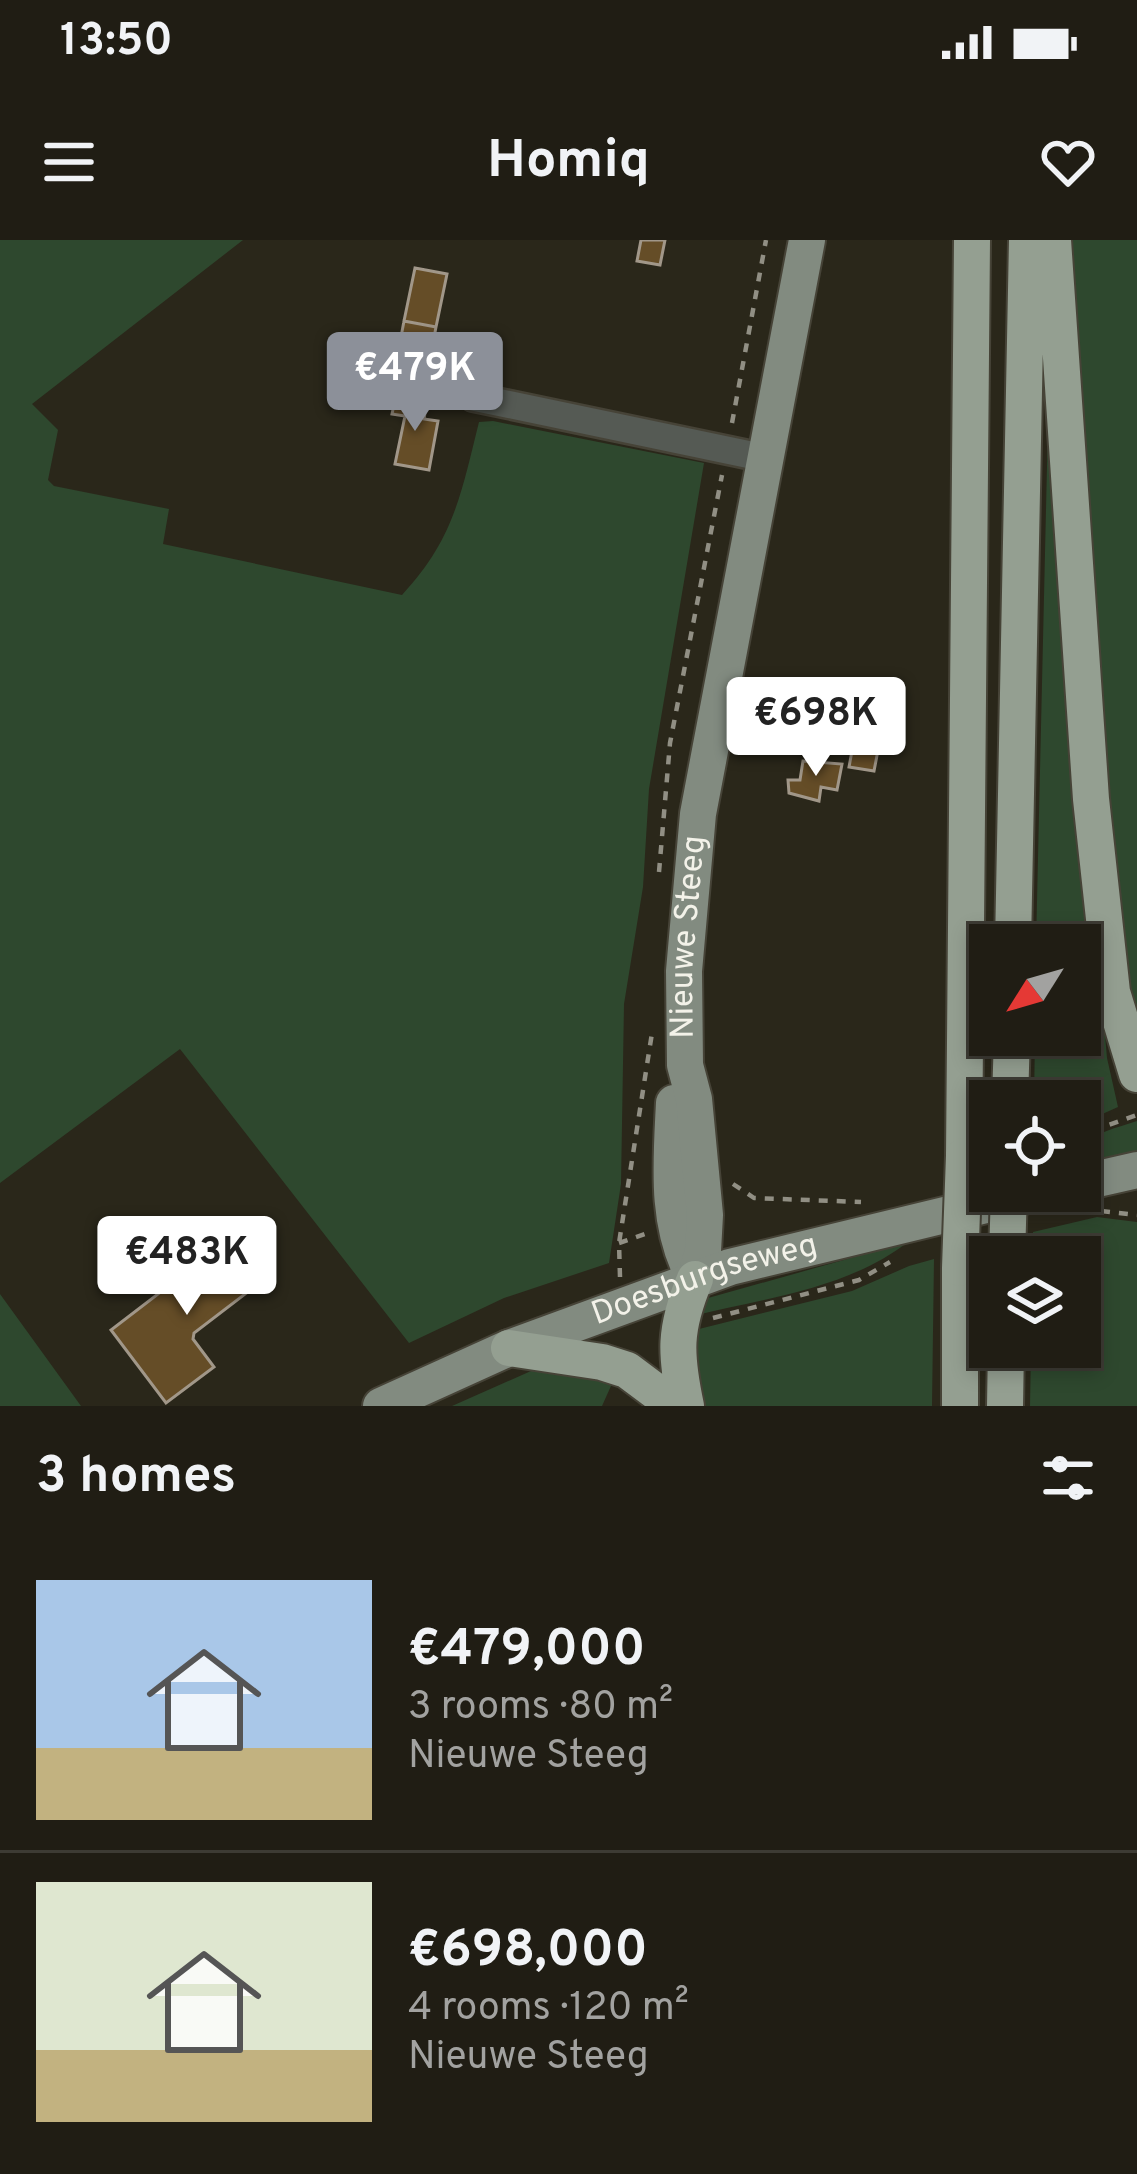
<!DOCTYPE html>
<meta charset="utf-8">
<style>
:root{--surface:#201d14;--page:#2d2a22;--text:#f1f3f6;--muted:#a2a2a0;--line:#3d3b34;--accent:#8c9099}
body{margin:0;font-family:Overpass,sans-serif;background:var(--page);color:var(--text);height:100vh;display:flex;flex-direction:column;font-size:45px;white-space:nowrap}
*{box-sizing:border-box;margin:0}
p{font-size:39px;color:var(--muted)}
.icon{flex:none;width:66px;height:66px;fill:none;stroke:currentColor;stroke-width:2;stroke-linecap:round;stroke-linejoin:round}
.map{position:relative;height:1166px;overflow:hidden}
.sheet{display:flex;flex-direction:column;background:var(--surface);flex:1}
.sheet>*{flex:none}
.needle{width:78px;rotate:233deg}
.fabs{position:absolute;left:969px;top:684px;display:grid;gap:24px}
.fabs a{display:grid;place-items:center;width:132px;height:132px;border-radius:0px;background:var(--surface);box-shadow:0 6px 18px #0003,0 0 0 3px var(--line);font-size:60px}
.price{position:absolute;translate:-50% -102px;padding:0 27px;border-radius:12px;background:#fff;color:#222;font-size:39px;line-height:78px;filter:drop-shadow(0 3px 6px #0008)}
.price::after{content:'';position:absolute;left:50%;top:72px;width:36px;height:27px;margin-left:-18px;background:inherit;clip-path:polygon(0 0,100% 0,50% 100%)}
.price.current{background:var(--accent);color:#fff}
ul{padding:0;list-style:none}
li{display:flex;align-items:center;gap:36px;height:300px;padding:0 36px}
li+li{border-top:3px solid var(--line)}
li span{display:grid;place-items:center;flex:none;width:336px;height:240px;border-radius:0px;color:#555}
li>.icon{margin-inline-start:auto}
span .icon{width:144px;height:144px;fill:#fffc;stroke-width:1}
li b{font-size:51px}
h2{display:flex;justify-content:space-between;align-items:center;height:144px;padding:0 36px;font-size:51px}
.status{display:flex;justify-content:space-between;align-items:center;height:84px;padding:0 60px;background:var(--surface);direction:ltr}
.status svg{height:33px;fill:currentColor}
header{display:flex;justify-content:space-between;align-items:center;height:156px;padding:0 36px;background:var(--surface);font-size:54px;font-weight:700}
.map>svg:first-child{display:block}
</style>
<div class="status"><b>13:50</b><svg viewBox="0 0 49 12"><path d="M0 12V9h3v3zM5 12V6h3v6zM10 12V3h3v9zM15 12V0h3v12zM26 1h20v11H26zM47 4h2v5h-2z"/></svg></div>
<header><svg class="icon" aria-label="menu" viewBox="0 0 24 24"><path d="M4 6h16M4 12h16M4 18h16"/></svg>Homiq<svg class="icon" aria-label="heart" viewBox="0 0 24 24"><path d="M12 20l-8-8c-3-5 5-10 8-4 3-6 11-1 8 4z"/></svg></header>
<div class="map">
<svg width="1137" height="1166" viewBox="0 0 1137 1166">
<rect width="100%" height="100%" fill="#2a271a"/>
<path fill="#2e482e" d="M 0,0 L 243,0 L 32,164 L 58,190 L 48,240 L 54,246 L 169,269 L 163,304 L 402,355 C 454,299 461,254 479,182 L 493,181 L 704,223 L 649,549 L 643,647 L 624,764 L 621,944 L 609,1023 L 504,1058 L 409,1103 L 180,809 L 0,943 Z
M 1073,0 L 1137,0 L 1137,806 L 1125,783 L 1071,82 Z
M 1049,139 L 1107,818 L 1118,867 L 1080,884 L 1080,861 L 1034,861 L 1035,795 L 1080,795 L 1080,705 L 1036,705 Z
M 1137,881 L 1137,911 L 1080,924 L 1080,907 C 1096,892 1116,888 1137,881 Z
M 1097,977 L 1137,982 L 1137,1166 L 1030,1166 L 1031,1107 L 1080,1107 L 1080,1017 L 1032,1017 L 1033,992 Z
M 908,1002 C 847,1049 766,1058 693,1076 L 708,1058 Z
M 934,1019 L 932,1166 L 695,1166 L 687,1092 L 852,1051 L 909,1026 Z
M 0,1054 L 81,1166 L 0,1166 Z
M 572,1127 L 615,1137 L 602,1166 L 452,1166 L 531,1131 Z"/>
<path fill="#654d27" stroke="#a19789" stroke-width="3" d="M 641,0 L 665,0 L 660,25 L 637,21 Z
M 415,28 L 447,34 L 436,87 L 404,81 Z
M 404,81 L 436,87 L 426,140 L 394,134 Z
M 396,156 L 427,162 L 424,179 L 438,181 L 429,230 L 395,224 L 405,176 L 392,174 Z
M 855,495 L 880,500 L 874,531 L 849,527 Z
M 803,521 L 842,524 L 837,550 L 821,547 L 819,561 L 789,553 L 788,540 L 800,540 Z
M 235,995 L 270,1035 L 194,1093 L 193,1099 L 214,1127 L 166,1163 L 111,1090 Z"/>
<g fill="none" stroke-linecap="round" stroke-linejoin="round">
<g stroke="#464337" stroke-width="32">
<path id="street" d="M 473,157 L 765,218"/>
</g>
<g stroke="#464337" stroke-width="40">
<g id="primary">
<path d="M 674,863 C 671,923 665,985 695,1039"/>
<path d="M 1080,943 L 1137,930"/>
<path id="s1" d="M 695,1039 L 703,1011 L 705,975 L 694,859 L 685,825 L 684,731 L 698,574 L 807,0"/>
<path id="s2" d="M 381,1166 L 509,1108 L 730,1027 L 1044,951"/>
</g>
</g>
<g stroke="#464337" stroke-width="40">
<path id="highway" d="M 1053,0 L 1091,559 L 1112,752 L 1137,834
M 1013,705 L 1027,0
M 1010,861 L 1012,795
M 964,916 L 972,0
M 509,1108 L 602,1122 L 627,1130 L 675,1166
M 686,1166 C 675,1114 674,1089 695,1039
M 960,1166 L 960,1028
M 1005,1166 L 1006,1107"/>
</g>
<path stroke="#918f84" stroke-width="4.5" stroke-dasharray="9 9" stroke-linecap="butt" d="M 732,183 L 766,0
M 659,632 L 670,503 L 722,235
M 1080,904 L 1097,889 L 1137,875
M 733,944 L 754,958 L 861,962
M 1101,971 L 1137,975
M 619,1003 L 648,993
M 620,1037 L 619,1003 L 652,793
M 713,1078 L 859,1040 L 890,1022"/>
<use href="#street" stroke="#555a54" stroke-width="27"/>
<use href="#primary" stroke="#828b80" stroke-width="36"/>
<use href="#highway" stroke="#949f91" stroke-width="36"/>
<g stroke="#464337" stroke-width="40" stroke-linecap="butt">
<path id="highway-bridge" d="M 1007,1016 L 1009,951
M 960,1028 L 964,916"/>
</g>
<use href="#highway-bridge" stroke="#949f91" stroke-width="36"/>
</g>
<g text-anchor="middle" dominant-baseline="central" stroke-width="10" stroke-linejoin="round" paint-order="stroke">
<g font-size="33" fill="#f3f2e9" stroke="#11100a">
<text stroke="none"><textPath href="#s1" startOffset="345">Nieuwe Steeg</textPath></text>
<text stroke="none"><textPath href="#s2" startOffset="348">Doesburgseweg</textPath></text>
</g>
</g>
</svg>
<div class="fabs">
<a><svg class="needle" viewBox="-14 -14 28 28"><path d="M0-13l5 13h-10z" fill="#e53935"/><path d="M0 13l5-13h-10z" fill="#a2a2a0"/></svg></a>
<a><svg class="icon" aria-label="locate" viewBox="0 0 24 24"><circle cx="12" cy="12" r="6"/><path d="M12 2v4M12 18v4M2 12h4M18 12h4"/></svg></a>
<a><svg class="icon" aria-label="layers" viewBox="0 0 24 24"><path d="M12 4l9 5-9 5-9-5zM3 14l9 5 9-5"/></svg></a>
</div>
<b class="price current" style="left:415px;top:194px">€479K</b>
<b class="price" style="left:816px;top:539px">€698K</b>
<b class="price" style="left:187px;top:1078px">€483K</b>
</div>
<section class="sheet">
<h2>3 homes<svg class="icon" aria-label="filters" viewBox="0 0 24 24"><path d="M4 7h16M4 17h16"/><circle cx="9" cy="7" r="2"/><circle cx="15" cy="17" r="2"/></svg></h2>
<ul>
<li><span style="background:linear-gradient(#a9c7e8 70%,#c2b280 0)"><svg class="icon" aria-label="home" viewBox="0 0 24 24"><path d="M3 11l9-7 9 7M6 9v11h12V9"/></svg></span><div><b>€479,000</b><p>3 rooms · 80 m²</p><p>Nieuwe Steeg</p></div></li>
<li><span style="background:linear-gradient(#dfe7d0 70%,#c2b280 0)"><svg class="icon" aria-label="home" viewBox="0 0 24 24"><path d="M3 11l9-7 9 7M6 9v11h12V9"/></svg></span><div><b>€698,000</b><p>4 rooms · 120 m²</p><p>Nieuwe Steeg</p></div></li>
</ul>
</section>
